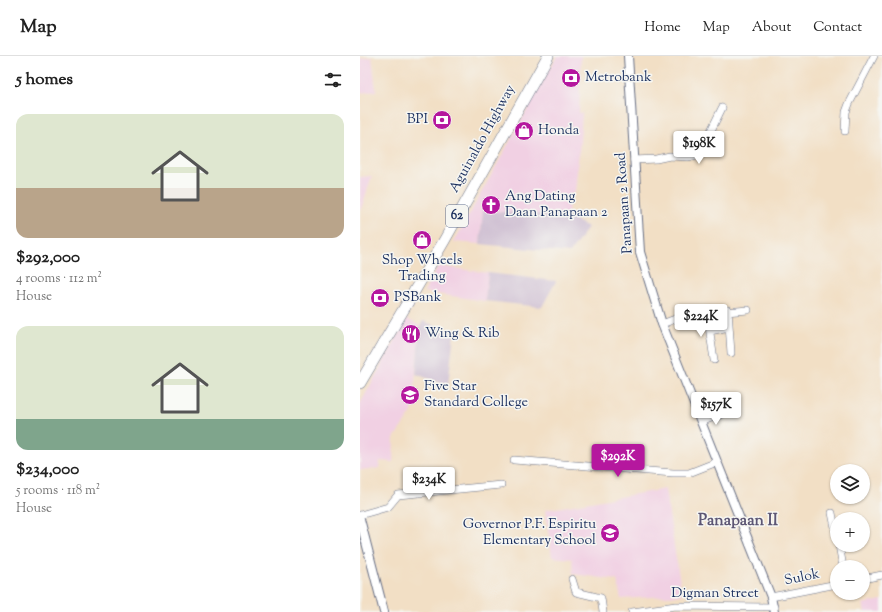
<!DOCTYPE html>
<meta charset="utf-8">
<style>
:root{--surface:#fff;--page:#f2f2f2;--text:#222;--muted:#767676;--line:#e0e0e0;--accent:#b5179e}
body{margin:0;font-family:"Sorts Mill Goudy",serif;background:var(--page);color:var(--text);height:100vh;display:flex;flex-direction:column;font-size:15px;white-space:nowrap}
*{box-sizing:border-box;margin:0}
p{font-size:13px;color:var(--muted)}
.icon{flex:none;width:22px;height:22px;fill:none;stroke:currentColor;stroke-width:2;stroke-linecap:round;stroke-linejoin:round}
.map{position:relative;flex:1;overflow:hidden}
.sheet{display:flex;flex-direction:column;background:var(--surface);width:360px}
.sheet>*{flex:none}
.controls{position:absolute;left:470px;top:408px;display:grid;gap:8px}
.controls a{display:grid;place-items:center;width:40px;height:40px;border-radius:50%;background:var(--surface);box-shadow:0 1px 3px #0004;font-size:20px}
.price{position:absolute;translate:-50% -34px;padding:0 9px;border-radius:4px;background:#fff;color:#222;font-size:13px;line-height:26px;filter:drop-shadow(0 1px 2px #0008)}
.price::after{content:'';position:absolute;left:50%;top:24px;width:12px;height:9px;margin-left:-6px;background:inherit;clip-path:polygon(0 0,100% 0,50% 100%)}
.price.selected{background:var(--accent);color:#fff}
ul{padding:0;list-style:none}
li{display:grid;align-content:center;gap:8px;height:212px;padding:0 16px}
li span{display:grid;place-items:center;height:124px;border-radius:12px;color:#555}
li>.icon{margin-inline-start:auto}
span .icon{width:72px;height:72px;fill:#fffc;stroke-width:1}
li b{font-size:17px}
h2{display:flex;justify-content:space-between;align-items:center;height:48px;padding:0 16px;font-size:17px}
header{display:flex;align-items:center;gap:24px;box-sizing:border-box;height:56px;padding:0 20px;background:var(--surface);border-bottom:1px solid var(--line)}
header strong{font-size:19px}
nav{display:flex;gap:22px;margin-inline-start:auto;font-size:14px}
main{display:flex;flex:1;min-height:0}
.map>svg:first-child{display:block}
</style>
<header>
<strong>Map</strong>
<nav><a>Home</a><a>Map</a><a>About</a><a>Contact</a></nav>
</header>
<main>
<section class="sheet">
<h2>5 homes<svg class="icon" aria-label="filters" viewBox="0 0 24 24"><path d="M4 7h16M4 17h16"/><circle cx="9" cy="7" r="2"/><circle cx="15" cy="17" r="2"/></svg></h2>
<ul>
<li><span style="background:linear-gradient(#dfe7d0 60%,#b9a48a 0)"><svg class="icon" aria-label="home" viewBox="0 0 24 24"><path d="M3 11l9-7 9 7M6 9v11h12V9"/></svg></span><div><b>$292,000</b><p>4 rooms · 112 m²</p><p>House</p></div></li>
<li><span style="background:linear-gradient(#dfe7d0 75%,#7fa58c 0)"><svg class="icon" aria-label="home" viewBox="0 0 24 24"><path d="M3 11l9-7 9 7M6 9v11h12V9"/></svg></span><div><b>$234,000</b><p>5 rooms · 118 m²</p><p>House</p></div></li>
</ul>
</section>
<div class="map">
<svg width="522" height="556" viewBox="0 0 522 556">
<rect width="100%" height="100%" fill="#f6f6f2"/>
<filter id="ink" filterUnits="userSpaceOnUse"><feTurbulence type="fractalNoise" baseFrequency=".025" numOctaves="2"/><feDisplacementMap in="SourceGraphic" scale="8" xChannelSelector="R" yChannelSelector="G"/><feConvolveMatrix kernelMatrix="1 2 1 2 8 2 1 2 1" color-interpolation-filters="sRGB"/></filter>
<filter id="wash" filterUnits="userSpaceOnUse"><feTurbulence type="fractalNoise" baseFrequency=".012" numOctaves="4" result="noise"/><feDisplacementMap in="SourceGraphic" scale="16" xChannelSelector="R" yChannelSelector="G"/><feGaussianBlur stdDeviation="0.9" result="paint"/><feColorMatrix in="noise" values="0 0 0 0 0 0 0 0 0 0 0 0 0 0 0 0 0 1.4 0 .05"/><feComposite in="paint" operator="in"/></filter>
<g filter="url(#wash)">
<rect width="100%" height="100%" fill="#f2dfc5"/>
<path fill="#f1d0e3" d="M 197,0 L 221,0 L 219,57 L 222,57 L 220,86 L 215,136 L 209,140 L 208,160 L 123,155 L 120,188 L 94,186 Z
M 12,1 L 16,35 L 0,37 L 0,3 Z
M 12,120 L 0,156 L 0,121 Z
M 78,210 L 128,217 L 125,245 L 64,236 Z
M 47,263 L 60,270 L 52,356 L 34,382 L 33,406 L 20,405 L 19,412 L 0,414 L 0,348 Z
M 305,433 L 322,539 L 261,543 L 257,524 L 213,518 L 212,503 L 192,501 L 185,454 Z
M 522,544 L 522,556 L 505,556 L 502,548 Z"/>
<path fill="#cebed1" d="M 123,155 L 208,160 L 228,171 L 210,197 L 120,188 Z
M 128,217 L 196,225 L 182,251 L 125,245 Z
M 63,265 L 94,277 L 88,330 L 56,318 L 60,270 Z"/>
</g>
<g filter="url(#ink)">
<g fill="none" stroke-linecap="round" stroke-linejoin="round">
<g stroke="#666d82" stroke-width="8">
<path id="minor" d="M 485,75 L 486,56 L 489,48 L 514,0
M 274,104 L 296,103 L 310,100 L 328,101 L 339,99 L 362,52
M 368,254 L 371,297
M 347,257 L 354,304
M 302,268 L 323,260 L 388,254
M 350,275 L 369,271
M 341,366 L 364,357
M 154,404 L 313,417 L 329,417 L 357,406
M 472,457 L 477,481
M 0,459 L 28,451 L 38,439 L 141,429
M 479,489 L 483,511
M 212,523 L 216,536 L 241,542 L 243,556
M 503,523 L 522,519
M 411,541 L 477,528
M 272,556 L 316,550 L 414,551"/>
</g>
<g stroke="#666d82" stroke-width="10">
<path id="tertiary" d="M 268,0 L 280,196 L 302,268 L 411,541 L 414,556
M 0,463 L 24,556"/>
</g>
<g stroke="#666d82" stroke-width="12">
<path id="trunk" d="M 0,327 L 84,185 L 188,0"/>
</g>
<use href="#minor" stroke="#fff" stroke-width="7"/>
<use href="#tertiary" stroke="#fff" stroke-width="8"/>
<use href="#trunk" stroke="#fff" stroke-width="11"/>
</g>
</g>
<defs>
<g id="bank-disc" transform="scale(1)"><circle r="9.5" fill="#b5179e" stroke="#f6f6f2"/><path d="M-6-4H6V4H-6ZM0-2.3a2.3 2.3 0 1 0 0 4.6a2.3 2.3 0 1 0 0-4.6Z" fill="#fff"/></g>
<g id="shop-disc" transform="scale(1)"><circle r="9.5" fill="#b5179e" stroke="#f6f6f2"/><path d="M-5-2.5h2.3a2.7 3.5 0 0 1 5.4 0H5L5.5 6h-11ZM-1.5-2.5h3a1.5 2.3 0 0 0-3 0Z" fill="#fff"/></g>
<g id="church-disc" transform="scale(1)"><circle r="9.5" fill="#b5179e" stroke="#f6f6f2"/><path d="M-1.2-6h2.4v3.5h3.3v2.4h-3.3V6h-2.4V-.1h-3.3v-2.4h3.3Z" fill="#fff"/></g>
<g id="restaurant-disc" transform="scale(1)"><circle r="9.5" fill="#b5179e" stroke="#f6f6f2"/><path d="M-5-6h1v4h1v-4h1v4h1v-4h1v5L-1.5 .5V6h-2V.5L-5-1ZM5-6V6H3V1.5H1.5Q1.5-4 5-6Z" fill="#fff"/></g>
<g id="university-disc" transform="scale(1)"><circle r="9.5" fill="#b5179e" stroke="#f6f6f2"/><path d="M0-5L7-2L0 1L-7-2ZM-4 1L0 2.5L4 1V4Q0 6-4 4Z" fill="#fff"/></g>
<g id="school-disc" transform="scale(1)"><circle r="9.5" fill="#b5179e" stroke="#f6f6f2"/><path d="M0-5L7-2L0 1L-7-2ZM-4 1L0 2.5L4 1V4Q0 6-4 4Z" fill="#fff"/></g>
</defs>
<g fill-rule="evenodd">
<use href="#bank-disc" x="211" y="22"/>
<use href="#bank-disc" x="82" y="64"/>
<use href="#shop-disc" x="164" y="75"/>
<use href="#church-disc" x="131" y="149"/>
<use href="#shop-disc" x="62" y="184"/>
<use href="#bank-disc" x="20" y="242"/>
<use href="#restaurant-disc" x="51" y="278"/>
<use href="#university-disc" x="50" y="339"/>
<use href="#school-disc" x="250" y="477"/>
</g>
<g text-anchor="middle" dominant-baseline="central" stroke-width="3" stroke-linejoin="round" paint-order="stroke">
<rect fill="#f6f6f2" stroke="#5d6b8a" stroke-width="1" x="86" y="149" width="22" height="22" rx="3"/>
<g font-size="13" font-weight="bold" fill="#1b2f5e">
<text x="97" y="160">62</text>
</g>
<g font-size="14" fill="#1b2f5e" stroke="#f6f6f2" text-anchor="start">
<text x="225" y="22">Metrobank</text>
<text x="68" y="64" text-anchor="end">BPI</text>
<text x="178" y="75">Honda</text>
<text x="145" y="141">Ang Dating<tspan x="145" dy="16">Daan Panapaan 2</tspan></text>
<text x="62" y="205" text-anchor="middle">Shop Wheels<tspan x="62" dy="16">Trading</tspan></text>
<text x="34" y="242">PSBank</text>
<text x="65" y="278">Wing &amp; Rib</text>
<text x="64" y="331">Five Star<tspan x="64" dy="16">Standard College</tspan></text>
<text x="236" y="469" text-anchor="end">Governor P.F. Espiritu<tspan x="236" dy="16">Elementary School</tspan></text>
</g>
<g font-size="14" fill="#1b2f5e" stroke="#f6f6f2">
<text transform="translate(123 83) rotate(-61)">Aguinaldo Highway</text>
<text transform="translate(265 147) rotate(-94)">Panapaan 2 Road</text>
<text transform="translate(442 522) rotate(-12)">Sulok</text>
<text x="355" y="538">Digman Street</text>
</g>
<g font-size="16" font-weight="bold" fill="#5c5674" stroke="#f6f6f2">
<text x="378" y="465">Panapaan II</text>
</g>
</g>
</svg>
<div class="controls">
<a><svg class="icon" aria-label="layers" viewBox="0 0 24 24"><path d="M12 4l9 5-9 5-9-5zM3 14l9 5 9-5"/></svg></a>
<a>+</a>
<a>−</a>
</div>
<b class="price" style="left:339px;top:109px">$198K</b>
<b class="price" style="left:341px;top:282px">$224K</b>
<b class="price" style="left:356px;top:370px">$157K</b>
<b class="price selected" style="left:258px;top:422px">$292K</b>
<b class="price" style="left:69px;top:445px">$234K</b>
</div>
</main>
